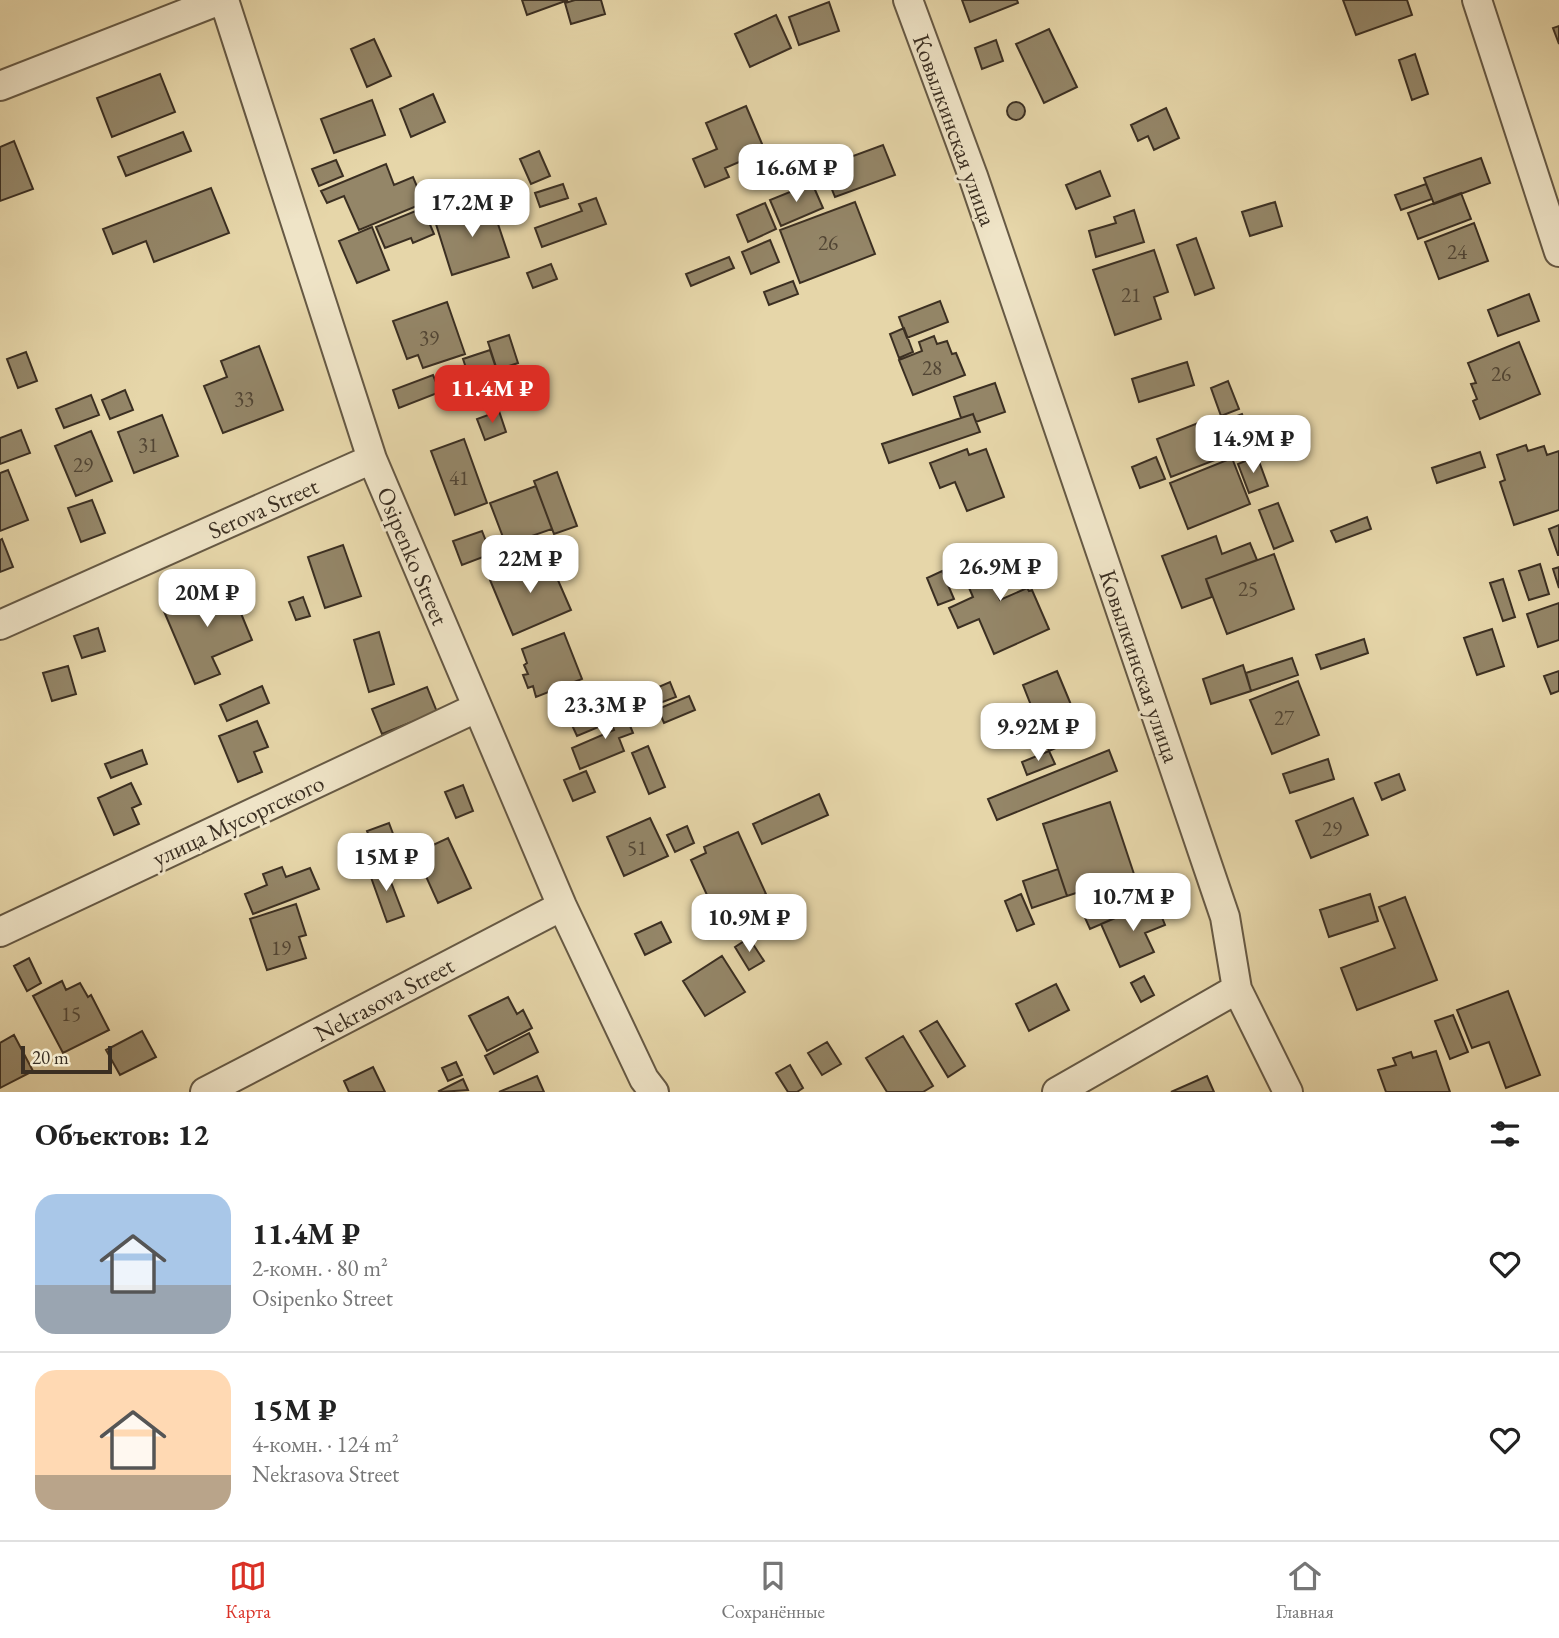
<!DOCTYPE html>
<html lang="ru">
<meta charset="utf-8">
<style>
:root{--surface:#fff;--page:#f2f2f2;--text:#222;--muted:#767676;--line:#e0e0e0;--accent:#d93025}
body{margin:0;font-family:"EB Garamond",serif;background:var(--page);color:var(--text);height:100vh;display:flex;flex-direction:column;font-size:26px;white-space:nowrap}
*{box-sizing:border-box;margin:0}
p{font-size:23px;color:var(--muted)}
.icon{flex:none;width:38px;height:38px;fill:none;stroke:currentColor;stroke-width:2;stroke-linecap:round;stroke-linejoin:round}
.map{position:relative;height:1092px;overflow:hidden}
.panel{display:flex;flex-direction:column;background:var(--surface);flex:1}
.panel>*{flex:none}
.scale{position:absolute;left:21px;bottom:18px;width:91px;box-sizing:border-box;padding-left:7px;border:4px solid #3b2f22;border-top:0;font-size:19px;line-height:24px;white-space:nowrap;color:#3b2f22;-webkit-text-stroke:5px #efe4c7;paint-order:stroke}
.price{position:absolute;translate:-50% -60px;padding:0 16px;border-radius:14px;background:#fff;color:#222;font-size:23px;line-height:46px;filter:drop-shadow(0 2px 4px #0008)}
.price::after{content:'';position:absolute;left:50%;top:42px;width:21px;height:16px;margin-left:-10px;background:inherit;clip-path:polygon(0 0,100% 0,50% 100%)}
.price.current{background:var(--accent);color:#fff}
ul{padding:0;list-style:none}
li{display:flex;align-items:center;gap:21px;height:175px;padding:0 35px}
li+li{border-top:2px solid var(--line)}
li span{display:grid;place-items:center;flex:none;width:196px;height:140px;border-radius:21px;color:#555}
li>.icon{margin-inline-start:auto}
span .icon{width:84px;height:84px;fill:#fffc;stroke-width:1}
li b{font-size:30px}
h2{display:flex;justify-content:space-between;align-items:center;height:84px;padding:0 35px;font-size:30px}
.dock{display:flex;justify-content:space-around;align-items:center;height:98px;border-top:2px solid var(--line);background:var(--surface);font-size:19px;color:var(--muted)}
.dock a{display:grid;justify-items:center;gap:4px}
.dock .current{color:var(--accent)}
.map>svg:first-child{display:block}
</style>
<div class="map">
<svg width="1559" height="1092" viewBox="0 0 1559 1092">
<rect width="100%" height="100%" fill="#e6d6a9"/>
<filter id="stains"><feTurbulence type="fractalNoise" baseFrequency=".00286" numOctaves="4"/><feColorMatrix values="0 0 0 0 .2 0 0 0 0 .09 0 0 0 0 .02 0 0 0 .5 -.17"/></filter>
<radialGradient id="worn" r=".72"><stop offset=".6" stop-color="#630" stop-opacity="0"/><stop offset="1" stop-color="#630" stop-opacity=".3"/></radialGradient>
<path fill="#948668" stroke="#3b2f22" stroke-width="2" d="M 522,0 L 568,0 L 527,15 Z
M 575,0 L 601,0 L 605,14 L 571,24 L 565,3 Z
M 962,0 L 1017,0 L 1018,3 L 970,22 Z
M 1343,0 L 1407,0 L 1412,15 L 1356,35 Z
M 829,2 L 839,31 L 799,45 L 789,17 Z
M 776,15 L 791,48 L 750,67 L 735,34 Z
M 1559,26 L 1559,44 L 1553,28 Z
M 1049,29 L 1077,87 L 1044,103 L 1016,44 Z
M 374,39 L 391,76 L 367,87 L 351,49 Z
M 996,40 L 1003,61 L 982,69 L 975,48 Z
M 1415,54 L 1428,94 L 1412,100 L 1399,60 Z
M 160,74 L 175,112 L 112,137 L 97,98 Z
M 433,94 L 445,122 L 411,137 L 400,109 Z
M 372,100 L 385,135 L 334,153 L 321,119 Z
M1007 111a9 9 0 1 1 18 0a9 9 0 1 1-18 0Z
M 746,106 L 765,151 L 725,168 L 729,177 L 705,187 L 693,159 L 717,149 L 706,123 Z
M 1166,108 L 1179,138 L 1154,150 L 1148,136 L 1138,141 L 1131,125 Z
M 183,132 L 191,151 L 126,176 L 118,157 Z
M 14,141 L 33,189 L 0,201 L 0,147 Z
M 883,145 L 895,175 L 835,197 L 823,167 Z
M 539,151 L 550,176 L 531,184 L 520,159 Z
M 1481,158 L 1490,183 L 1434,204 L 1424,178 Z
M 336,160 L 343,176 L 319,186 L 312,169 Z
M 386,164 L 394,185 L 413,177 L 424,203 L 359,230 L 344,196 L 327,203 L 321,191 Z
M 1100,171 L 1110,196 L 1076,209 L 1066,185 Z
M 812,183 L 823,208 L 781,226 L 770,200 Z
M 563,184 L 568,198 L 540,207 L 535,193 Z
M 1426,184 L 1432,199 L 1401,210 L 1395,195 Z
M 211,188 L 229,233 L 154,262 L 146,241 L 113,254 L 103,229 Z
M 1461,193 L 1471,219 L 1418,239 L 1408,213 Z
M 596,198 L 606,224 L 542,247 L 535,228 L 582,211 L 579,204 Z
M 855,202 L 875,254 L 800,283 L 780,230 Z
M 1275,202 L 1282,226 L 1250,236 L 1242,212 Z
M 491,203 L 509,257 L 452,275 L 435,221 Z
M 765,203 L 776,229 L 748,242 L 737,215 Z
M 423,208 L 434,234 L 413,243 L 411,238 L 385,248 L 376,227 Z
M 1134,210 L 1144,242 L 1096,257 L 1089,231 L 1116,223 L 1114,217 Z
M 1474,223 L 1488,261 L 1439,279 L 1425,242 Z
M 372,227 L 389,270 L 357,283 L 339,241 Z
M 1196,238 L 1214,288 L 1195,295 L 1177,245 Z
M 770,240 L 779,262 L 751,274 L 742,252 Z
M 1154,250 L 1168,292 L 1154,297 L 1161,319 L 1115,335 L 1093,270 Z
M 729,257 L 734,268 L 691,286 L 686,274 Z
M 551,264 L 557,279 L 533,288 L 527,273 Z
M 793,281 L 798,294 L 769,305 L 764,292 Z
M 1529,294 L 1539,321 L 1498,336 L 1488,310 Z
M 940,301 L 948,322 L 907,338 L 899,317 Z
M 447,302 L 465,354 L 423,368 L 418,355 L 407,359 L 393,321 Z
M 904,328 L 913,352 L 899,358 L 890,334 Z
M 509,335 L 518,363 L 497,370 L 488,342 Z
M 934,336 L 937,344 L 947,341 L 952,354 L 956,353 L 965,375 L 913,395 L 899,360 L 922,351 L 919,342 Z
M 1519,342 L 1540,394 L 1480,419 L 1473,401 L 1477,399 L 1471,384 L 1476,383 L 1468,363 Z
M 259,346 L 283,410 L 223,433 L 204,386 L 227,377 L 221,361 Z
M 490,350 L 500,380 L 473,389 L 463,359 Z
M 26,352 L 37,381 L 18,388 L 7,359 Z
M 1187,362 L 1194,385 L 1139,402 L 1132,379 Z
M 433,375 L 440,392 L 399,408 L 393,390 Z
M 1228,381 L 1239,409 L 1221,416 L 1211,388 Z
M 995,383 L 1005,412 L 976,422 L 973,414 L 961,418 L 954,397 Z
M 125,390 L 133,410 L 110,419 L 102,400 Z
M 91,395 L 99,415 L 64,428 L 56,409 Z
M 499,411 L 506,432 L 485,440 L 477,419 Z
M 973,414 L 980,432 L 889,463 L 882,444 Z
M 1242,414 L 1254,445 L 1171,477 L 1157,439 L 1211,418 L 1214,425 Z
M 162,415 L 178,456 L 134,473 L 118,432 Z
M 21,430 L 30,453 L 0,464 L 0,438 Z
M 91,431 L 112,481 L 76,496 L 55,446 Z
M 464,439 L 487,503 L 455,515 L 431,451 Z
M 1526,445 L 1528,451 L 1544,446 L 1547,455 L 1559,451 L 1559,510 L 1514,525 L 1500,482 L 1505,480 L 1497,455 Z
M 967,449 L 969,455 L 986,449 L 1004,497 L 967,511 L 955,482 L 940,488 L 930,463 Z
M 1480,452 L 1485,467 L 1437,483 L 1432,468 Z
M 1257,456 L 1268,486 L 1249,493 L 1238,464 Z
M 1156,457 L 1165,479 L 1140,488 L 1132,467 Z
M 1232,458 L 1250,504 L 1188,529 L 1170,483 Z
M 8,470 L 28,520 L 0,531 L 0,473 Z
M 557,472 L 577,526 L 554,534 L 534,481 Z
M 536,486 L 552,529 L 506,545 L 490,503 Z
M 92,500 L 105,533 L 81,542 L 68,508 Z
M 1278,503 L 1293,541 L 1274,549 L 1259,510 Z
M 1367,517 L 1371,529 L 1336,542 L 1331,531 Z
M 1559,525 L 1559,555 L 1558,555 L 1549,529 Z
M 482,531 L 491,554 L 462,565 L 453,541 Z
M 1216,536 L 1222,554 L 1250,543 L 1257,560 L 1206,579 L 1212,597 L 1182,608 L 1162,556 Z
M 2,539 L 13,567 L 0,572 L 0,540 Z
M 343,545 L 361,596 L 325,608 L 308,557 Z
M 1009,547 L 1023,578 L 995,590 L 1000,600 L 1027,588 L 1029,591 L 1032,590 L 1049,629 L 994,654 L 979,619 L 958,628 L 949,608 L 973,597 L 964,576 L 976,571 L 972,563 Z
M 1274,554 L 1294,609 L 1227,634 L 1206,579 Z
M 547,555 L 571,610 L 513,635 L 490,580 Z
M 1540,564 L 1549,594 L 1529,600 L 1519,571 Z
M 1559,567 L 1559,588 L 1553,569 Z
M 942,571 L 954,599 L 938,605 L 927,578 Z
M 1503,579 L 1515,617 L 1503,621 L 1490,583 Z
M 228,582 L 252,640 L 212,657 L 220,674 L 195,684 L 163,609 Z
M 303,597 L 310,616 L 296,620 L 289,602 Z
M 1559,603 L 1559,640 L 1538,647 L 1527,614 Z
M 98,628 L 105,651 L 82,658 L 74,636 Z
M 1492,629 L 1504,666 L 1477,675 L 1464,638 Z
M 379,632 L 394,684 L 369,692 L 354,640 Z
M 564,633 L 582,679 L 536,697 L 533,686 L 528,688 L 523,675 L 528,674 L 524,665 L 527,663 L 522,649 Z
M 1364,639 L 1368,653 L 1321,669 L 1316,655 Z
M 1292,658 L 1298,675 L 1251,691 L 1246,673 Z
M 1243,665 L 1251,691 L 1211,704 L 1203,679 Z
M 68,666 L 76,694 L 52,701 L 43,673 Z
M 1057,671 L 1084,736 L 1049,751 L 1023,685 Z
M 1559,671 L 1559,691 L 1551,694 L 1544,676 Z
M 1298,681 L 1319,735 L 1272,754 L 1250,700 Z
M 670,682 L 676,697 L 652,706 L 647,692 Z
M 262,686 L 269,703 L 227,721 L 220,705 Z
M 427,687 L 437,712 L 382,734 L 372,709 Z
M 689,696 L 695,710 L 664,723 L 658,709 Z
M 622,706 L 633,733 L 619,738 L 624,751 L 580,769 L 572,748 L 614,730 L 607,712 Z
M 603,711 L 608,723 L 577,736 L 571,723 Z
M 257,721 L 268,747 L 254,752 L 262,772 L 238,782 L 219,736 Z
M 648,746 L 665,787 L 649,794 L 632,753 Z
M 142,750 L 147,764 L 111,778 L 105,764 Z
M 1109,750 L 1117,771 L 997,820 L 988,799 Z
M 1049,751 L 1055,764 L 1027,775 L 1022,762 Z
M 1328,759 L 1334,779 L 1290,793 L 1283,774 Z
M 586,771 L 595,792 L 573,801 L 564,780 Z
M 1399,774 L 1405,790 L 1382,800 L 1375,783 Z
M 131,783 L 141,804 L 132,808 L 139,824 L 114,835 L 98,798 Z
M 463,785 L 473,811 L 456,818 L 445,792 Z
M 819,794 L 828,815 L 762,844 L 753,824 Z
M 1353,798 L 1368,835 L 1311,858 L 1296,821 Z
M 1110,802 L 1134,874 L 1067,896 L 1043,824 Z
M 650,818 L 668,856 L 624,876 L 607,837 Z
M 389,823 L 395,839 L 373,846 L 367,831 Z
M 687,826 L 694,843 L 675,852 L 667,835 Z
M 738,832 L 766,894 L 717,917 L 691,860 L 706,853 L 704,847 Z
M 448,838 L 471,888 L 438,903 L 420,863 L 410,868 L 405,858 Z
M 384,864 L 404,916 L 387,922 L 368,869 Z
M 282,867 L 286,877 L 310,868 L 319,889 L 253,914 L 245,894 L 267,885 L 263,874 Z
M 1058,869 L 1067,896 L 1032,908 L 1023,881 Z
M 1108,889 L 1120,916 L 1090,929 L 1078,902 Z
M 1021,894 L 1034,924 L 1017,931 L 1005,901 Z
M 1370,894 L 1378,921 L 1329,937 L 1320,910 Z
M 1405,897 L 1437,980 L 1357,1010 L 1341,968 L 1395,948 L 1379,907 Z
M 1155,900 L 1165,925 L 1145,933 L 1154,952 L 1120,967 L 1101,924 Z
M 773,903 L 783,918 L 749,938 L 740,923 Z
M 296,904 L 306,935 L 299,937 L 306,958 L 267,970 L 250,919 Z
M 661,922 L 671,942 L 645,955 L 635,934 Z
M 749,938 L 764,961 L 749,970 L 735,947 Z
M 722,956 L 745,992 L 705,1016 L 683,981 Z
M 29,958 L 41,983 L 27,991 L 14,966 Z
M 1144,976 L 1154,995 L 1141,1002 L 1131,983 Z
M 62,981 L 66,990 L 80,983 L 88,997 L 91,995 L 109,1030 L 63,1053 L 33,996 Z
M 1056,984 L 1069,1010 L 1029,1031 L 1016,1004 Z
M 1508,991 L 1540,1075 L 1506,1088 L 1489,1042 L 1472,1048 L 1457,1010 Z
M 508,997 L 517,1014 L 523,1010 L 532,1028 L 487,1051 L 469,1016 Z
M 1453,1015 L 1468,1052 L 1450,1059 L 1435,1021 Z
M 937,1021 L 965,1066 L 948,1077 L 920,1031 Z
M 142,1031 L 156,1057 L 120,1075 L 106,1050 Z
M 529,1033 L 538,1052 L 494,1074 L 485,1056 Z
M 14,1035 L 33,1071 L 0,1088 L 0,1043 Z
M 903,1036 L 933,1086 L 923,1092 L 887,1092 L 866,1058 Z
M 827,1042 L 841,1064 L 822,1075 L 808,1053 Z
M 1436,1051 L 1450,1092 L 1386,1092 L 1378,1070 L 1396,1065 L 1393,1058 L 1411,1052 L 1413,1058 Z
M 456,1062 L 462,1075 L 448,1081 L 442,1068 Z
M 790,1065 L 803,1088 L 797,1092 L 788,1092 L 776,1073 Z
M 373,1067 L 385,1092 L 349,1092 L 344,1081 Z
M 537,1076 L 544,1092 L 499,1092 Z
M 1207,1076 L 1214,1092 L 1171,1092 Z
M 463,1079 L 468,1090 L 440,1092 L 439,1091 Z"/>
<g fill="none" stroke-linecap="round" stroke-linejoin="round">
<g stroke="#665944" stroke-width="32">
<path id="minor" d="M 224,0 L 372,459 L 562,906 L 644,1079 L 654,1092
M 908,0 L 973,176 L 1225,917 L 1237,989 L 1288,1092
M 1477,0 L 1559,252
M 0,86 L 220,0
M 0,625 L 372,459
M 0,932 L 476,708
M 205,1092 L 562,906
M 1057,1092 L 1237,989"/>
</g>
<use href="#minor" stroke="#efe4c7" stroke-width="28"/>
</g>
<g text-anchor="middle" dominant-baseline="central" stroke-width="6" stroke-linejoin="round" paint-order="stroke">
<g font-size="21" fill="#514534">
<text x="828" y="242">26</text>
<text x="1457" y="251">24</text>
<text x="1131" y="294">21</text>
<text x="429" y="337">39</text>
<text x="932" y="367">28</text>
<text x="1501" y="373">26</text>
<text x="244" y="398">33</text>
<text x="148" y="444">31</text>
<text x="83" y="464">29</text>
<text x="459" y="477">41</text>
<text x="1248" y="588">25</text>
<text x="1284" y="717">27</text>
<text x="1332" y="828">29</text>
<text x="637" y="847">51</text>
<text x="281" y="947">19</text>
<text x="71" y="1013">15</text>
</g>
<g font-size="24" fill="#3b2f22" stroke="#efe4c7">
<text transform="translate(955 130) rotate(70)">Ковылкинская улица</text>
<text transform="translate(263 508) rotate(-24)">Serova Street</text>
<text transform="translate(413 556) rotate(67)">Osipenko Street</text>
<text transform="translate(1140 666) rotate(71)">Ковылкинская улица</text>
<text transform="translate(238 820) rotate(-25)">улица Мусоргского</text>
<text transform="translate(384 999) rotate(-28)">Nekrasova Street</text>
</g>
</g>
<rect width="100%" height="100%" filter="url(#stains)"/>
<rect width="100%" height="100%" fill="url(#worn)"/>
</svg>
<div class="scale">20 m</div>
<b class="price" style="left:796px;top:204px">16.6M ₽</b>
<b class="price" style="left:472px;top:239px">17.2M ₽</b>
<b class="price current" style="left:492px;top:425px">11.4M ₽</b>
<b class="price" style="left:1253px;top:475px">14.9M ₽</b>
<b class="price" style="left:530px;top:595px">22M ₽</b>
<b class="price" style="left:1000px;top:603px">26.9M ₽</b>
<b class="price" style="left:207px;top:629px">20M ₽</b>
<b class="price" style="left:605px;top:741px">23.3M ₽</b>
<b class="price" style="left:1038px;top:763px">9.92M ₽</b>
<b class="price" style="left:386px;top:893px">15M ₽</b>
<b class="price" style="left:1133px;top:933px">10.7M ₽</b>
<b class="price" style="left:749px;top:954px">10.9M ₽</b>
</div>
<section class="panel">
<h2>Объектов: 12<svg class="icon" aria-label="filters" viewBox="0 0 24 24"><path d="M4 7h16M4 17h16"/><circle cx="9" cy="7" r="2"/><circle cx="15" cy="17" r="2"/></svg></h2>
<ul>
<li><span style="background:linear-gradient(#a9c7e8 65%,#9aa5b1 0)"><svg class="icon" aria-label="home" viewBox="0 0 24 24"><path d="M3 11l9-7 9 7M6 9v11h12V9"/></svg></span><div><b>11.4M ₽</b><p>2-комн. · 80 m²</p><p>Osipenko Street</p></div><svg class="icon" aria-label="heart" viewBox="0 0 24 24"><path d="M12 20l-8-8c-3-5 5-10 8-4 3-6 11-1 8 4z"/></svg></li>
<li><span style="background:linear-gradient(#ffd9b3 75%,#b9a48a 0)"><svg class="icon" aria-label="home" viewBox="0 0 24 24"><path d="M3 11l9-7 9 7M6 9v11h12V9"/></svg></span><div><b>15M ₽</b><p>4-комн. · 124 m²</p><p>Nekrasova Street</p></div><svg class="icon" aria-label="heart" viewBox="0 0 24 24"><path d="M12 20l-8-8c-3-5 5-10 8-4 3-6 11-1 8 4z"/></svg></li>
</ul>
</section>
<nav class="dock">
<a class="current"><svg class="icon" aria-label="map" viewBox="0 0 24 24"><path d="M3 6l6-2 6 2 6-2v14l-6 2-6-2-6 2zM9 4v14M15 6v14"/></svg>Карта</a>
<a><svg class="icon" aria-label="saved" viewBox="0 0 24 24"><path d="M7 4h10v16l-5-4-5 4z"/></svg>Сохранённые</a>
<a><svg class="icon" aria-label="home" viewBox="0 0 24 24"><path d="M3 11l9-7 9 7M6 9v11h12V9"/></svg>Главная</a>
</nav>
